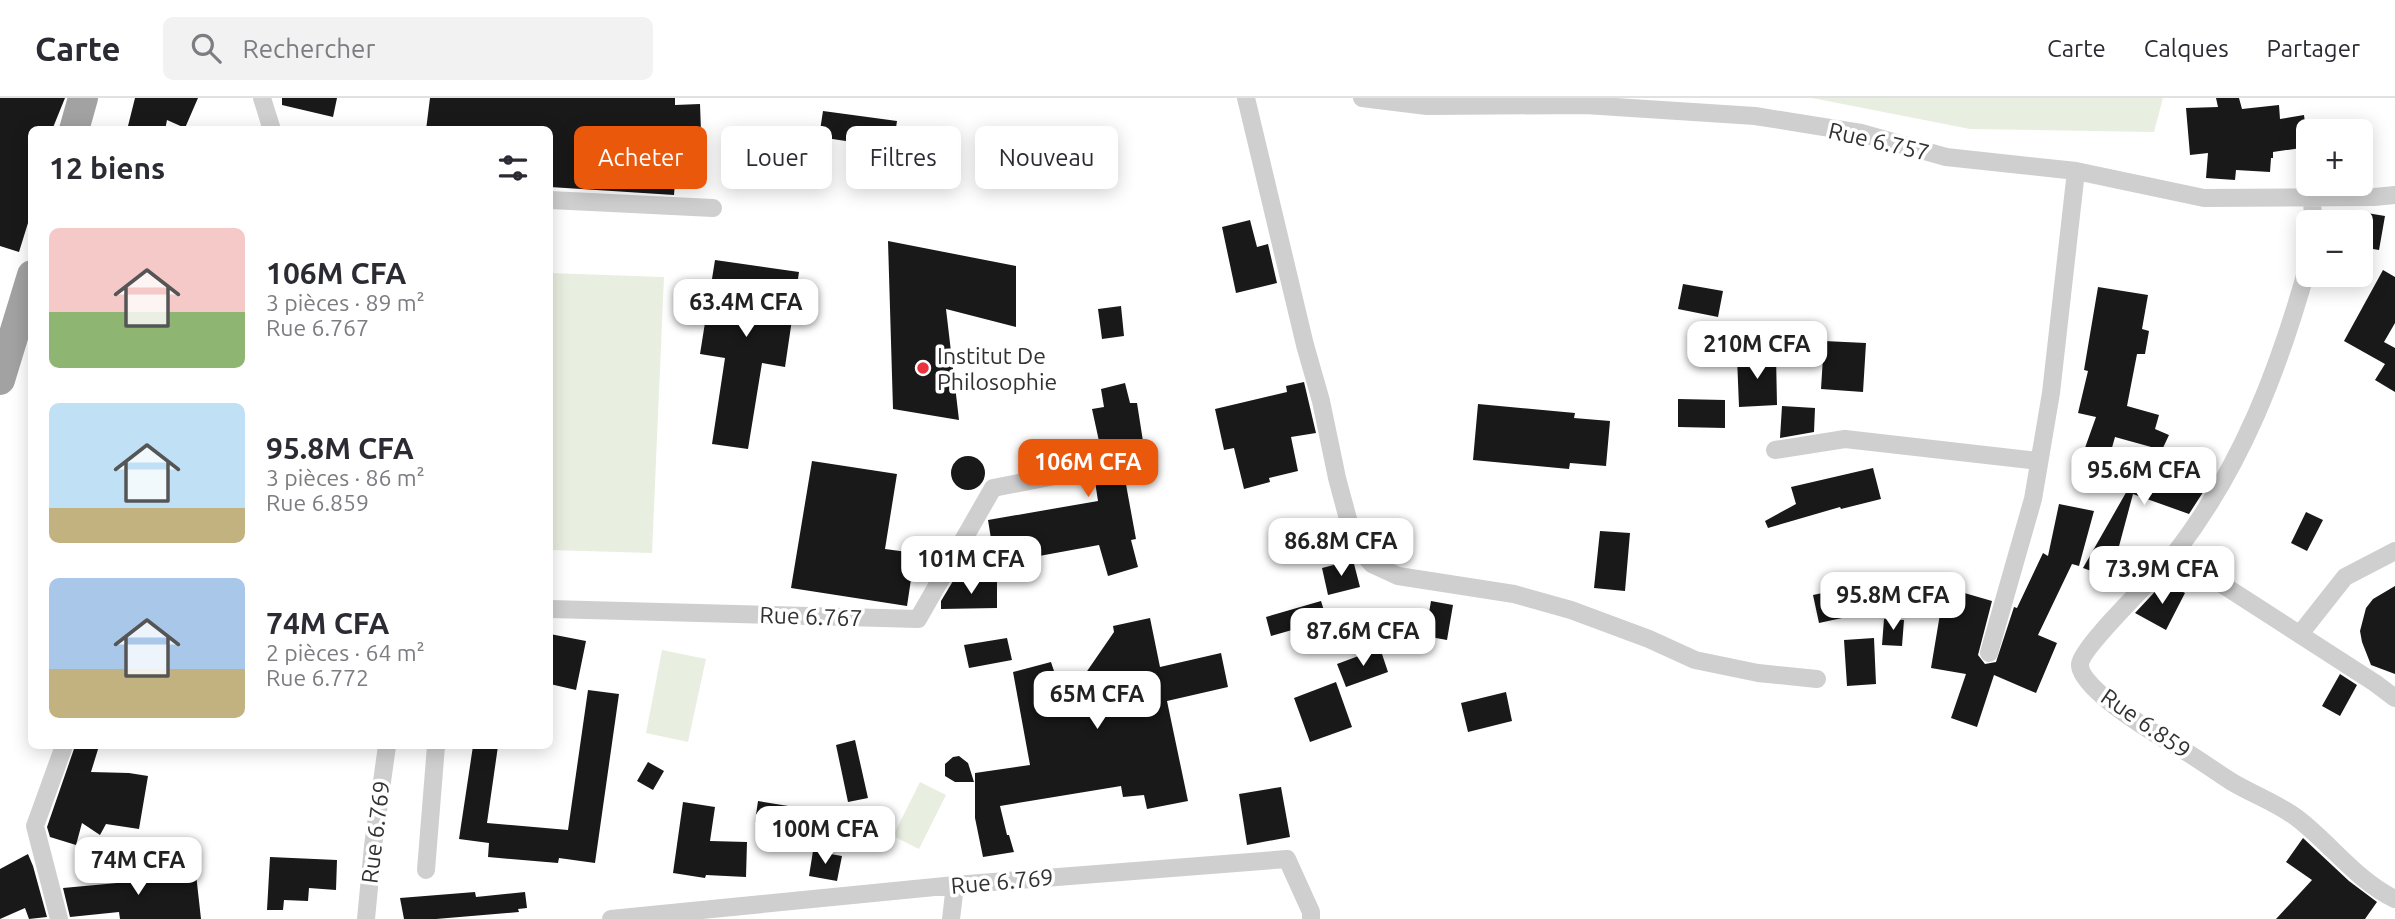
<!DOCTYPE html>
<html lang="fr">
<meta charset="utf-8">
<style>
:root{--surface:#fff;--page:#f2f2f3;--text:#2b2b33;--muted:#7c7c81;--line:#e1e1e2;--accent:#ea580c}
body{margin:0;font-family:Ubuntu,sans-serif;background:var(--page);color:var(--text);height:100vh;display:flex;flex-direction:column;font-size:26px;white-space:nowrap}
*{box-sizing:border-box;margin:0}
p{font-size:23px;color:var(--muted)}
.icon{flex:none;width:38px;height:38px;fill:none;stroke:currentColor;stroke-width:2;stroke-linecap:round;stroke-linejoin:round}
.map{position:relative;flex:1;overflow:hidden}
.drawer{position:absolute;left:28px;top:28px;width:525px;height:623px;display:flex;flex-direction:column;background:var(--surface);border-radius:10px;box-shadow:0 4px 18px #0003}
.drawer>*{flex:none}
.guide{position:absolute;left:574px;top:28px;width:665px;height:63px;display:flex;gap:14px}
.buttons{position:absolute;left:2296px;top:21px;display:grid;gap:14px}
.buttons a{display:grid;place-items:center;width:77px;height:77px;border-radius:10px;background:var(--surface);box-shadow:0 4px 18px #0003;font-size:35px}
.price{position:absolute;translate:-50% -60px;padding:0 16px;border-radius:14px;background:#fff;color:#222;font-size:23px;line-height:46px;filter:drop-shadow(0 2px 4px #0008)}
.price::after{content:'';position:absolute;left:50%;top:42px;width:21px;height:16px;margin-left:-10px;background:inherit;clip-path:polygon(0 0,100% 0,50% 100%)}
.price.on{background:var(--accent);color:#fff}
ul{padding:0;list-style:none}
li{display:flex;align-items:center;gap:21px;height:175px;padding:0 21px}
li span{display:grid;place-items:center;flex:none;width:196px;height:140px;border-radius:10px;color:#555}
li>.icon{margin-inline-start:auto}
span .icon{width:84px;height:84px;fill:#fffc;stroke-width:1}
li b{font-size:30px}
h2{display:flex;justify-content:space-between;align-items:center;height:84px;padding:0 21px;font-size:30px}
.pill{padding:0 24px;border-radius:10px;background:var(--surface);box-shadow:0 4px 18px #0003;font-size:24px;line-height:63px}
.pill.on{background:var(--accent);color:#fff}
header{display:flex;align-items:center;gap:42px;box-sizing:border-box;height:98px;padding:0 35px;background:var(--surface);border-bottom:2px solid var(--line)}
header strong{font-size:33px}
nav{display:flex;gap:38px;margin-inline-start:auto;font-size:24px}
.search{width:490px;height:63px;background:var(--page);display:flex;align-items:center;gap:18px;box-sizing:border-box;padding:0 24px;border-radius:10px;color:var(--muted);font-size:26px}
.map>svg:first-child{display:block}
</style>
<header>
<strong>Carte</strong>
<div class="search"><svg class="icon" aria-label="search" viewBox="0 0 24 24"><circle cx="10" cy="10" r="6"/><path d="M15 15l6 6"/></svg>Rechercher</div>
<nav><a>Carte</a><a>Calques</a><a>Partager</a></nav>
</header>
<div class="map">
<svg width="2395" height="821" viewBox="0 0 2395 821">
<rect width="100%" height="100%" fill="#fff"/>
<path fill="#e8efe0" d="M 1812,0 L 2163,0 L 2154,34 L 1970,31 Z
M 550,175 L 664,179 L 652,455 L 550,452 Z
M 662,552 L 706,561 L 688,644 L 646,635 Z
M 920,684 L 946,697 L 919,751 L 893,738 Z"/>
<path fill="#191919" d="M 0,0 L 65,0 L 52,32 L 32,32 L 32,126 L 28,125 L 19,154 L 0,148 Z
M 135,0 L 198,0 L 185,30 L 167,22 L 165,32 L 127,32 Z
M 282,0 L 337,0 L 333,19 L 282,7 Z
M 430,0 L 675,0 L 675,7 L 700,6 L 701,33 L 679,34 L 674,97 L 550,89 L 550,32 L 426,32 Z
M 2216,0 L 2239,0 L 2242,11 L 2279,7 L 2280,21 L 2304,17 L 2308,49 L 2273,54 L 2273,60 L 2271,60 L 2270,74 L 2236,72 L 2235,82 L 2206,80 L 2208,55 L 2190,57 L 2186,10 L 2218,9 Z
M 823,13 L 897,23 L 893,50 L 819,39 Z
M 2361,114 L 2385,118 L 2379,152 L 2361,149 Z
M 1250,122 L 1257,149 L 1268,146 L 1277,185 L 1236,195 L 1222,129 Z
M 888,143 L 1016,168 L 1016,229 L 946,211 L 959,322 L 893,311 Z
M 715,162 L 799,174 L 785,269 L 762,265 L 748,351 L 712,346 L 725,260 L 700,256 Z
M 2383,172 L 2395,179 L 2395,225 L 2384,244 L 2395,250 L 2395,294 L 2375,282 L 2385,266 L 2344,243 Z
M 1683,186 L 1723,193 L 1718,219 L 1678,211 Z
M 2098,189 L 2148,197 L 2142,231 L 2149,233 L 2145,256 L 2137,256 L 2127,308 L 2159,317 L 2155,331 L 2169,337 L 2162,352 L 2115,339 L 2102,385 L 2076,375 L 2096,319 L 2078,315 L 2088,273 L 2084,272 Z
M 1121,208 L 1124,238 L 1102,241 L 1098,211 Z
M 1824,243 L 1866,245 L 1863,294 L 1821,291 Z
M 1776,257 L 1777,307 L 1739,309 L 1737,259 Z
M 1304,284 L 1316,335 L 1291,339 L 1298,373 L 1269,380 L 1270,384 L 1244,391 L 1234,350 L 1224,352 L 1215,311 L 1287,294 L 1286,288 Z
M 1125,285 L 1130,305 L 1137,305 L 1148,375 L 1125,381 L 1136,441 L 1131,442 L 1138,469 L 1108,478 L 1099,447 L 995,466 L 988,422 L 1098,403 L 1091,358 L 1102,357 L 1092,311 L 1104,309 L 1101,291 Z
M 1678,301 L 1725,302 L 1725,330 L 1678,329 Z
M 1478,306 L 1575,315 L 1574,320 L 1610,323 L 1606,368 L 1570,365 L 1569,371 L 1473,362 Z
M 1782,308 L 1815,310 L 1814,334 L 1780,340 Z
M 2148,356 L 2207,388 L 2189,416 L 2133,396 L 2118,452 L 2120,453 L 2111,480 L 2083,470 Z
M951 375a17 17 0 1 1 34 0a17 17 0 1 1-34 0Z
M 812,363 L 897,376 L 885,451 L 915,455 L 907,508 L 791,490 Z
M 1873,370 L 1881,401 L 1841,411 L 1840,409 L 1768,430 L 1765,423 L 1796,406 L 1791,389 Z
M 2059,406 L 2094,413 L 2079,468 L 2072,466 L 2038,537 L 2057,545 L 2036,595 L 1994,577 L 1977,629 L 1951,620 L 1966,576 L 1931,570 L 1944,492 L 1960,499 L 1961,494 L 1992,503 L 1978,557 L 1985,566 L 1996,564 L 2014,509 L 2017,510 L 2043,455 L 2048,458 Z
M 2306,414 L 2323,422 L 2307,453 L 2291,445 Z
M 1600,433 L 1630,435 L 1625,493 L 1594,490 Z
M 1353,462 L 1360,489 L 1328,497 L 1322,470 Z
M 953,483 L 997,484 L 997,510 L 941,511 L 941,503 Z
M 2164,484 L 2185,495 L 2166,532 L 2135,515 Z
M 2395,488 L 2395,576 L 2371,567 L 2362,544 L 2360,533 L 2366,510 L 2373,501 Z
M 1837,492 L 1842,520 L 1819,525 L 1813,497 Z
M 1321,503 L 1327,522 L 1271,538 L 1266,519 Z
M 1431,503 L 1453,507 L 1447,542 L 1425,538 Z
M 1150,520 L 1160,569 L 1221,555 L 1228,589 L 1167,603 L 1188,703 L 1147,711 L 1144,697 L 1123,699 L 1121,688 L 1000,708 L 1007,737 L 1009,737 L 1014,754 L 983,759 L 975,720 L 975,675 L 1030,667 L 1013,574 L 1051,564 L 1055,576 L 1083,579 L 1114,534 L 1113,528 Z
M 1884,521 L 1904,522 L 1902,548 L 1882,547 Z
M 550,536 L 586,543 L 576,592 L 550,586 Z
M 1007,540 L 1012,562 L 969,570 L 964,547 Z
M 1874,540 L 1876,586 L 1847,588 L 1844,542 Z
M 1380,550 L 1388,574 L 1346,589 L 1337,566 Z
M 2340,576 L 2357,587 L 2340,618 L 2322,608 Z
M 1336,584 L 1352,629 L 1310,644 L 1294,600 Z
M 588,592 L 619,596 L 595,765 L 559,760 L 558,765 L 488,759 L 489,745 L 459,741 L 473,648 L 498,648 L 487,725 L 568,732 Z
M 1506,594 L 1512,623 L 1468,634 L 1461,605 Z
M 855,642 L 868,700 L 848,704 L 836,647 Z
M 75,648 L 99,648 L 91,674 L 129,675 L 148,678 L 139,731 L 106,726 L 100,737 L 82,725 L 76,747 L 50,739 L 47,729 Z
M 959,658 L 968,665 L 974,684 L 955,684 L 945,678 L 945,666 L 953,659 Z
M 648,664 L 664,673 L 653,692 L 637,683 Z
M 1281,689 L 1290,739 L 1247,747 L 1239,696 Z
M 758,703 L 819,713 L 817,733 L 755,724 Z
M 683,704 L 715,709 L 710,743 L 747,744 L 746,779 L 706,777 L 705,780 L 673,775 Z
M 2303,740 L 2349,783 L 2377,804 L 2365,821 L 2276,821 L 2312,782 L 2286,764 Z
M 813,753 L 842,758 L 837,783 L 809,778 Z
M 28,756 L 33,768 L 47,819 L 29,821 L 25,810 L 0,821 L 0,771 Z
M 270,759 L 337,762 L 336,792 L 309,790 L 308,803 L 284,802 L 283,812 L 267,812 Z
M 135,764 L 136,782 L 196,776 L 201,821 L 120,821 L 119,814 L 70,819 L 63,790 L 117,785 L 115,765 Z
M 475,794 L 476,799 L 525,794 L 527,810 L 518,811 L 519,814 L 436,821 L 404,821 L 400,800 Z"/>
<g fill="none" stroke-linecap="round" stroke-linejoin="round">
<path stroke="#cfcfcf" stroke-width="18" d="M 262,0 L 272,32
M 1246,0 L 1305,247 L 1321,303 L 1337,380 L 1355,447 L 1372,466 L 1398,478 L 1514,496 L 1571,512 L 1649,541 L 1695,562 L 1758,575 L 1817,581
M 1362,0 L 1427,8 L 1585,7 L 1755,18 L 1861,35 L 1946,59 L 2076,73 L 2204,100 L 2374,99 L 2395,97
M 2312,99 L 2313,124
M 550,102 L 713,110
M 2308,167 C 2279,271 2242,368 2176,454 C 2160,475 2082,547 2080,566 C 2078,591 2162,640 2183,652 C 2200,662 2216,674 2232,684 C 2254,697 2277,705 2297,720 C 2330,745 2357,783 2395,801
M 1775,352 L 1845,341 L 2039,363
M 2175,456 L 2375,585 L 2395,600
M 550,511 L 918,521 L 993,390 L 1080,373
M 2300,536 L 2345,479 L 2395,453
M 1989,555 L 2033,401 L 2051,295 L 2076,73
M 426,772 L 436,648
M 59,821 L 35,728 L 64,648
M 366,821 L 373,748 L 387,648
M 611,821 L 955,787 L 1287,761 L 1311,814 L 1311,821
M 951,821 L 955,787"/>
<path stroke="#a2a2a2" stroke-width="30" d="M 74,32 L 83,0
M 0,282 L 32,177"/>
</g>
<circle fill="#eb323f" stroke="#fff" stroke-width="2.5" cx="923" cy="270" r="7"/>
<g text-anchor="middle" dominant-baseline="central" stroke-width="7" stroke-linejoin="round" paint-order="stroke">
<g font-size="23" fill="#323232" stroke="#fff">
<text transform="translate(1879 43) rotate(13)">Rue 6.757</text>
<text transform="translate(811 518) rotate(2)">Rue 6.767</text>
<text transform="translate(2146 625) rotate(35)">Rue 6.859</text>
<text transform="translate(375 734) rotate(-83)">Rue 6.769</text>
<text transform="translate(1002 783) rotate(-5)">Rue 6.769</text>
</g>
<g font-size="23" fill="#323232" stroke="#fff" text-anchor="start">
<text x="937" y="257">Institut De<tspan x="937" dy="26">Philosophie</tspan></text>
</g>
</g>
</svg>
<div class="buttons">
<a>+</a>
<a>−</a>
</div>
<b class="price" style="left:746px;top:241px">63.4M CFA</b>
<b class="price" style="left:1757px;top:283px">210M CFA</b>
<b class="price on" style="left:1088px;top:401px">106M CFA</b>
<b class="price" style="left:2144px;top:409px">95.6M CFA</b>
<b class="price" style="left:1341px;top:480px">86.8M CFA</b>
<b class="price" style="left:971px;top:498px">101M CFA</b>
<b class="price" style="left:2162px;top:508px">73.9M CFA</b>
<b class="price" style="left:1893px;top:534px">95.8M CFA</b>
<b class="price" style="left:1363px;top:570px">87.6M CFA</b>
<b class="price" style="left:1097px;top:633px">65M CFA</b>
<b class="price" style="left:825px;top:768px">100M CFA</b>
<b class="price" style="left:138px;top:799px">74M CFA</b>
<div class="guide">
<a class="pill on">Acheter</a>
<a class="pill">Louer</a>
<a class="pill">Filtres</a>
<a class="pill">Nouveau</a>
</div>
<section class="drawer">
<h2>12 biens<svg class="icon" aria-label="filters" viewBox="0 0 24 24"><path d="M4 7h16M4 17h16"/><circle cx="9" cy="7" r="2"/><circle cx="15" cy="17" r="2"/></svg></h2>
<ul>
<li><span style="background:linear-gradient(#f6c9c9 60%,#8fb573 0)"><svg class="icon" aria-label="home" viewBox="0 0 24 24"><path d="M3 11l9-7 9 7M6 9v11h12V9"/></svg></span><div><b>106M CFA</b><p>3 pièces · 89 m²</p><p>Rue 6.767</p></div></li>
<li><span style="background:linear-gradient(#bfe0f5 75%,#c2b280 0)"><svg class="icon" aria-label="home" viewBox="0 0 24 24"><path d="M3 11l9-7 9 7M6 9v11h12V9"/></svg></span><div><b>95.8M CFA</b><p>3 pièces · 86 m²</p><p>Rue 6.859</p></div></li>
<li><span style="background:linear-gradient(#a9c7e8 65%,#c2b280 0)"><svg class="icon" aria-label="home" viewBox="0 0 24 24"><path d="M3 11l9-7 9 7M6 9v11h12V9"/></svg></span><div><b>74M CFA</b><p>2 pièces · 64 m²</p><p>Rue 6.772</p></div></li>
</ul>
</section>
</div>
